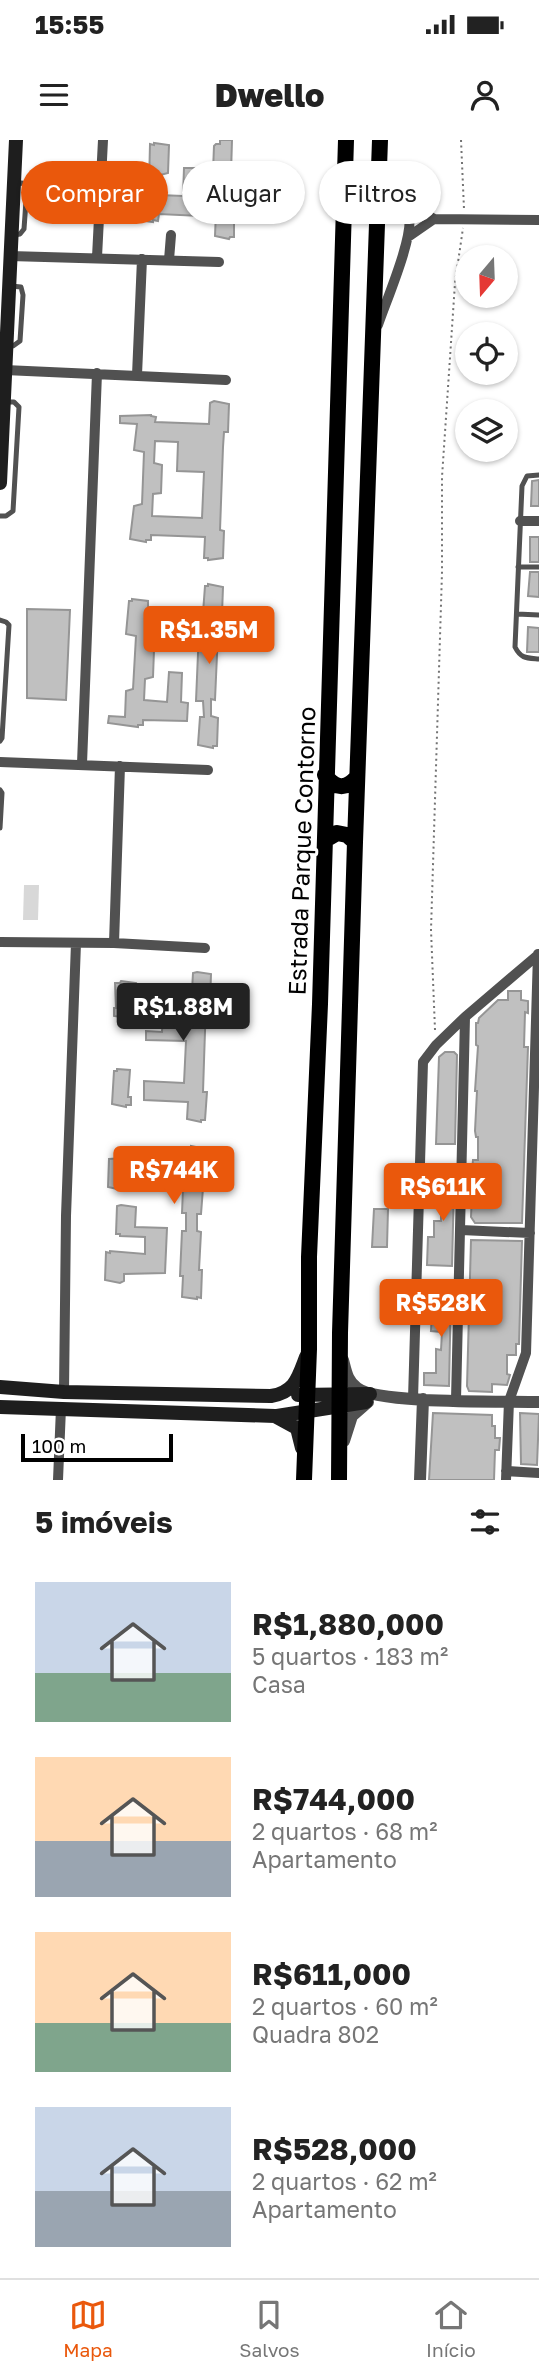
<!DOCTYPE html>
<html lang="pt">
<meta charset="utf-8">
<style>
:root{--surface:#fff;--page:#f6f6f6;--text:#222;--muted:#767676;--line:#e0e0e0;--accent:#ea580c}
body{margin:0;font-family:"Golos Text",sans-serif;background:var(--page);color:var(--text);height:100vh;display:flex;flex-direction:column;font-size:26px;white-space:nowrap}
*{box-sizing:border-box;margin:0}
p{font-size:23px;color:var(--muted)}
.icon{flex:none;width:38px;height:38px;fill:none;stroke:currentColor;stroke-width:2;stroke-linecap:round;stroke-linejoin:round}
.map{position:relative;height:1340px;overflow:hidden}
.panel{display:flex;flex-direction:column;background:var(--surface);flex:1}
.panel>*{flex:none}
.guide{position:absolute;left:21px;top:21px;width:497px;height:63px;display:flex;gap:14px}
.needle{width:46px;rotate:199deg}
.fabs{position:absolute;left:455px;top:105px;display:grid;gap:14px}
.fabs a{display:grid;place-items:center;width:63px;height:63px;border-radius:50%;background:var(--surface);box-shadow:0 2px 5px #0004;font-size:35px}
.scale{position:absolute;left:21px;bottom:18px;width:152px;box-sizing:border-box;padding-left:7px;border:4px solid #000;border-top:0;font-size:19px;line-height:24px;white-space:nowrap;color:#000;-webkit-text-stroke:5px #fff;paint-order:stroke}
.price{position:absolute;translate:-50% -60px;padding:0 16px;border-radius:7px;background:var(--accent);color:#fff;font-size:23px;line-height:46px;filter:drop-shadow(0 2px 4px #0008)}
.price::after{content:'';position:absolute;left:50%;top:42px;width:21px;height:16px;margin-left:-10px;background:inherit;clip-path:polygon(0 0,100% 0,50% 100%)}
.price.on{background:#222;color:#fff}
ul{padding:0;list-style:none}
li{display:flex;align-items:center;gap:21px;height:175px;padding:0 35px}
li span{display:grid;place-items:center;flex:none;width:196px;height:140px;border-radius:0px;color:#555}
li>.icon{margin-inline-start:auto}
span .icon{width:84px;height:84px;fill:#fffc;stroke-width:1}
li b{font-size:30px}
h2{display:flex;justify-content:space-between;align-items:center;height:84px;padding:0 35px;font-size:30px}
.tag{padding:0 24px;border-radius:32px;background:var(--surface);box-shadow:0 2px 5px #0004;font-size:24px;line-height:63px}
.tag.on{background:var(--accent);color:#fff}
.status{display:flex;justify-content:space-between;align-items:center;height:49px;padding:0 35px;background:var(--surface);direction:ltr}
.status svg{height:19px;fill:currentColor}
header{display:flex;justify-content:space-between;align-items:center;height:91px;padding:0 35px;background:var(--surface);font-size:32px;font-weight:800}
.dock{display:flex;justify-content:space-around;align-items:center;height:98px;border-top:2px solid var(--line);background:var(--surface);font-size:19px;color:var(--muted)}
.dock a{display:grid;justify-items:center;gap:4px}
.dock .on{color:var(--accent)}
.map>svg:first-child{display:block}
</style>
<div class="status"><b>15:55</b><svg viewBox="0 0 49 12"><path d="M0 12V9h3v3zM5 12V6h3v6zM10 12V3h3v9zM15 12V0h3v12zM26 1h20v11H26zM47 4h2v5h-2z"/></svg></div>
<header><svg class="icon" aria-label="menu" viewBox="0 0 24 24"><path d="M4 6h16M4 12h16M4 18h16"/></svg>Dwello<svg class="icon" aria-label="person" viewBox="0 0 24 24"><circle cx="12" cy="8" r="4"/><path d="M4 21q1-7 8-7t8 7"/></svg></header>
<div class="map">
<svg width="539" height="1340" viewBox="0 0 539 1340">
<rect width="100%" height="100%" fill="#fff"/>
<path fill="#d8d8d8" d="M 24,745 L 39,745 L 38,780 L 23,780 Z"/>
<path fill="#c0c0c0" stroke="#959595" stroke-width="2" fill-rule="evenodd" d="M 220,0 L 232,0 L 230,67 L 234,69 L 234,97 L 230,97 L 229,99 L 215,96 L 216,71 L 200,71 L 200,76 L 159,74 L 158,81 L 153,80 L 153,82 L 137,80 L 138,72 L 140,72 L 139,46 L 149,45 L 150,4 L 154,5 L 154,3 L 169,5 L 168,33 L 160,35 L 159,55 L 183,56 L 184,28 L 198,28 L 196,56 L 212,57 L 214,6 L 216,4 L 220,4 Z
M 214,261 L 229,264 L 228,292 L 224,292 L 223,307 L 220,390 L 224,391 L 223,418 L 208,420 L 208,418 L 204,418 L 205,397 L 151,395 L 151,400 L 146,400 L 146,402 L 130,399 L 134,366 L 142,364 L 144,312 L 134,310 L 137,284 L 120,283 L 120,276 L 151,275 L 151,276 L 156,277 L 155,282 L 209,284 L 210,263 ZM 155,301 L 178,302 L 177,331 L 204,332 L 202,378 L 152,376 L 153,354 L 161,353 L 162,325 L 154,323 Z
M 539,340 L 539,366 L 531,366 L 532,341 Z
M 530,397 L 539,397 L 539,422 L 530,422 Z
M 530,432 L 539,432 L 539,457 L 528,456 Z
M 208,444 L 223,447 L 222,474 L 215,476 L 214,492 L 218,492 L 215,560 L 211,559 L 211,576 L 218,578 L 217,606 L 213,606 L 213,608 L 198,605 L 200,577 L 204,577 L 203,561 L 196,561 L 199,490 L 206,490 L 207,474 L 203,473 L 205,446 L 208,446 Z
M 132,459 L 148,461 L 148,467 L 192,468 L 191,487 L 147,486 L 146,507 L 154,510 L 153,537 L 145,539 L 144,560 L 167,562 L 169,532 L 182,533 L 181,562 L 188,563 L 187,581 L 143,580 L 143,585 L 138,585 L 138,587 L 108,583 L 109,576 L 125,577 L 126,551 L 133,549 L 136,496 L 126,494 L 129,461 L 132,461 Z
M 27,469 L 70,470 L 66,560 L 27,558 Z
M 528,487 L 539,488 L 539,512 L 527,512 Z
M 197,832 L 211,834 L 210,862 L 206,862 L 204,921 L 203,952 L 207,952 L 205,980 L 201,980 L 201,982 L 187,979 L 188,962 L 144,960 L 144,941 L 184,943 L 186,901 L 146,900 L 146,891 L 162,892 L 163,869 L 147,868 L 148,849 L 192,851 L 193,833 Z
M 121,841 L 136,843 L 132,869 L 135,869 L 134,879 L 114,876 L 114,868 L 116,868 L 115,843 L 120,843 Z
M 508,851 L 521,851 L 521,860 L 528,861 L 528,873 L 525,872 L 524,907 L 528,907 L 522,1083 L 475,1083 L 471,1077 L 472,1054 L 475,1054 L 476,1032 L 472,1031 L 473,1020 L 478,1020 L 478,997 L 476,997 L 475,991 L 477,951 L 475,951 L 478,906 L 476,905 L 476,883 L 478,883 L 479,878 L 498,860 L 508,860 Z
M 445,912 L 454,912 L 457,915 L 455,1004 L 436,1004 L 439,917 Z
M 117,929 L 130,930 L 128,957 L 131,957 L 131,965 L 126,965 L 126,967 L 112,964 L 114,931 L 117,931 Z
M 191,1006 L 206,1009 L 201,1074 L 197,1074 L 197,1091 L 201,1092 L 199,1130 L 202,1130 L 201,1158 L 197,1157 L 197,1159 L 182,1157 L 183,1136 L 180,1136 L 182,1091 L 186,1091 L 186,1073 L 182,1073 L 183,1049 L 145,1046 L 145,1048 L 123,1048 L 122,1050 L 108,1047 L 109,1019 L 124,1018 L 128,1020 L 127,1027 L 146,1028 L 146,1030 L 186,1029 L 187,1008 L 191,1008 Z
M 437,1026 L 448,1027 L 447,1046 L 454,1046 L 452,1126 L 427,1125 L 428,1097 L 434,1097 L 434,1081 L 441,1081 L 441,1065 L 435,1065 Z
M 121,1065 L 136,1067 L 135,1087 L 167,1088 L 165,1133 L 124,1134 L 124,1141 L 120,1143 L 105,1140 L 106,1112 L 110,1113 L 110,1111 L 145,1114 L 145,1097 L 120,1096 L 120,1094 L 116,1094 L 117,1066 Z
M 374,1069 L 388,1069 L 387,1107 L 372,1107 Z
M 471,1100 L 522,1101 L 519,1204 L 516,1204 L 516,1215 L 507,1215 L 507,1234 L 510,1235 L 507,1245 L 492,1244 L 492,1252 L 469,1251 L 467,1246 Z
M 438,1151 L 451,1151 L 449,1246 L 424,1245 L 424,1233 L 436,1233 L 436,1209 L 441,1210 L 442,1192 L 431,1191 L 433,1152 L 438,1152 Z
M 433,1273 L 492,1275 L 492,1286 L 495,1286 L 495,1298 L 500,1298 L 499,1310 L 495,1310 L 494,1340 L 429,1340 Z
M 520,1273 L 539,1274 L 537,1325 L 521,1324 Z"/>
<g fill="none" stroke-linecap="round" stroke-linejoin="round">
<path stroke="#737373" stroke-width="2" stroke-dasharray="2 3.5" stroke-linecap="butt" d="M 461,0 L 464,69
M 435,890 L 431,790 L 442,432 L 442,337 L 455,143 L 463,88"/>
<path stroke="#515151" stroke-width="5" d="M 14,95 L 20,94 L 24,89 L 27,47 L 22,43 L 16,44
M 10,206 L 13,206 L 20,201 L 23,155 L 21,147 L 11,146
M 539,335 L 527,336 L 522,346 L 515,507 C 521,519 527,518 539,519
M 0,376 L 6,376 L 13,371 L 19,267 L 14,262 L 4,262
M 518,427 L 539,427
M 517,474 L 539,475
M 0,480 L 6,482 L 9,485 L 2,598 L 0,601
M 0,650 L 2,653 L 0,688"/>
<path stroke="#515151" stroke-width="10" d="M 405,63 L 434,79 L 539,80
M 408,97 L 434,79
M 10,116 L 219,122
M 97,117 L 103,0
M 169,120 L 171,95
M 378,185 C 386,161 414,97 409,75 C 404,57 391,43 380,28
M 5,230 L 226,240
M 137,235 L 142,119
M 520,381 L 539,381
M 0,622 L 208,630
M 82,624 L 97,233
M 0,802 L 114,803 L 205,808
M 114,803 L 120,626
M 461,1090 L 530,1093
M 64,1252 L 66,1076 L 76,803
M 413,1259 L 423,922 L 436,905 L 465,877 L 539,814
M 456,1260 L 465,877
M 506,1331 L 539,1333
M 58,1340 L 61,1268
M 506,1340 L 509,1261 L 526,1213 L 538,814"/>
<path stroke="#515151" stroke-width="12" d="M 343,1220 C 346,1231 347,1241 357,1248 C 377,1264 506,1261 539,1262
M 344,1301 L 352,1276 L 368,1262
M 420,1340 L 423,1259"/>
<path stroke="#1e1e1e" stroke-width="14" d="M 0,343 L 16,0
M 0,1247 L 64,1252 L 271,1256 C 295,1252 298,1238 306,1217
M 298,1255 L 370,1254
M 0,1267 L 275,1276 L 297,1288 L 302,1308
M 277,1276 L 366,1262"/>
<path stroke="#000" stroke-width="16" d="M 325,635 C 335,649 346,650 357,637
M 325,700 L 337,693 L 347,695 L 355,702
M 304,1340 L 309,1209 L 309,1117 L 320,864 L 346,0
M 339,1340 L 340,1193 L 355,702 L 380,0"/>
</g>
<g text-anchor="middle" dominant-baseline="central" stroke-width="6" stroke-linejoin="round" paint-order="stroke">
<g font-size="24" fill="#000" stroke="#fff">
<text transform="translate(301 711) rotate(-88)">Estrada Parque Contorno</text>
</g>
</g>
</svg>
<div class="fabs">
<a><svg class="needle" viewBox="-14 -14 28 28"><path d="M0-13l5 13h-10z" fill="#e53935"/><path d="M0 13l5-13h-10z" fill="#767676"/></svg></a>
<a><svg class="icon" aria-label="locate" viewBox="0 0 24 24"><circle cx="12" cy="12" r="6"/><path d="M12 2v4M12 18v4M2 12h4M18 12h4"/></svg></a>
<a><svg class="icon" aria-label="layers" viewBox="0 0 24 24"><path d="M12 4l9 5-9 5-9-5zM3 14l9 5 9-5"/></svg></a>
</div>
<div class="scale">100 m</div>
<b class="price" style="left:209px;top:526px">R$1.35M</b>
<b class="price on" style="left:183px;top:903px">R$1.88M</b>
<b class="price" style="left:174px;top:1066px">R$744K</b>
<b class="price" style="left:443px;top:1083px">R$611K</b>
<b class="price" style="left:441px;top:1199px">R$528K</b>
<div class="guide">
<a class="tag on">Comprar</a>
<a class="tag">Alugar</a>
<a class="tag">Filtros</a>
</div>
</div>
<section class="panel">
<h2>5 imóveis<svg class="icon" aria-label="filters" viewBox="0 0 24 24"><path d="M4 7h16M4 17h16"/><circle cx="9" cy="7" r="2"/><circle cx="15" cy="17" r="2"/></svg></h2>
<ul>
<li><span style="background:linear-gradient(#c9d6e8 65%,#7fa58c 0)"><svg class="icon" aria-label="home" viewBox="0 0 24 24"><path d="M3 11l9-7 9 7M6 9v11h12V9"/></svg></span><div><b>R$1,880,000</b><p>5 quartos · 183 m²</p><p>Casa</p></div></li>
<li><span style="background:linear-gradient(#ffd9b3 60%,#9aa5b1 0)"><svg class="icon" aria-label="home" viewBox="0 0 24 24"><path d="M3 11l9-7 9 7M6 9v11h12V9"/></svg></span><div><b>R$744,000</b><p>2 quartos · 68 m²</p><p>Apartamento</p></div></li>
<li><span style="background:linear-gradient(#ffd9b3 65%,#7fa58c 0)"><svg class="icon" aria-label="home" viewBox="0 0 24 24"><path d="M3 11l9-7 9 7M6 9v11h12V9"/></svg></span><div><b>R$611,000</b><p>2 quartos · 60 m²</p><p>Quadra 802</p></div></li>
<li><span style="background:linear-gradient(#c9d6e8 60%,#9aa5b1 0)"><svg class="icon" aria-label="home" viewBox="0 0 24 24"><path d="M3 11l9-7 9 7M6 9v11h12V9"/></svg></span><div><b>R$528,000</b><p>2 quartos · 62 m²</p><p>Apartamento</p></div></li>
</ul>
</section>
<nav class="dock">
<a class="on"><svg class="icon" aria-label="map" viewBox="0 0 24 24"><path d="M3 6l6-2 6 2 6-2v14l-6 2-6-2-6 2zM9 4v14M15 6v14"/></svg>Mapa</a>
<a><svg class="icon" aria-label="saved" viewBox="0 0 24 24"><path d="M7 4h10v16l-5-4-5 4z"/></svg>Salvos</a>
<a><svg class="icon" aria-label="home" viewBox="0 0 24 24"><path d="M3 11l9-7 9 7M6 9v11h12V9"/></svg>Início</a>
</nav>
